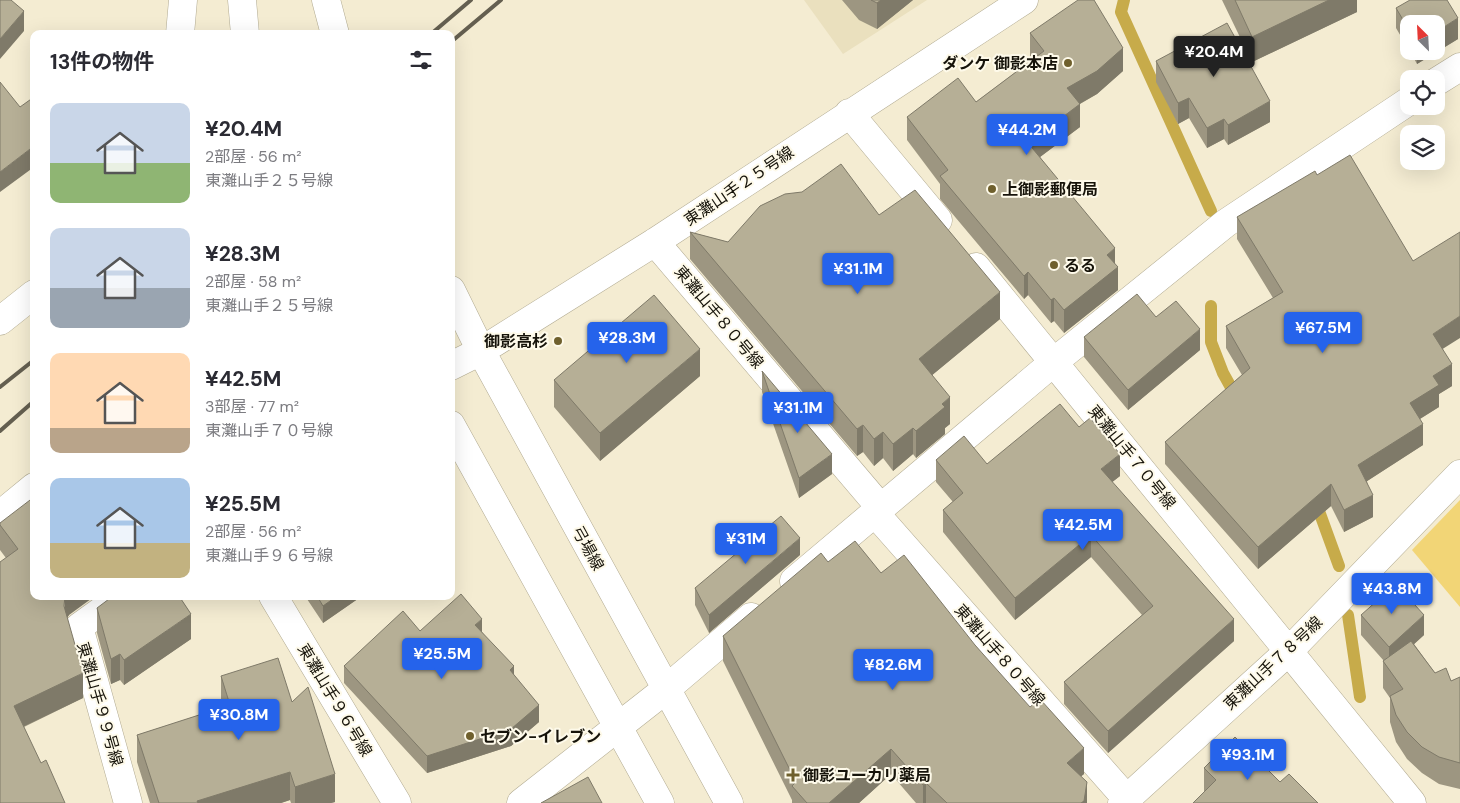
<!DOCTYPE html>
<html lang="ja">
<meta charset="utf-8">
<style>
:root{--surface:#fff;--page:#f2f2f3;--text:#2b2b33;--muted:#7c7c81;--accent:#2563eb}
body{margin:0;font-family:"DM Sans","Noto Sans JP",sans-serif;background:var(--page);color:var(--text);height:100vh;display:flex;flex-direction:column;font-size:19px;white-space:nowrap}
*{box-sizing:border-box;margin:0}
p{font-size:16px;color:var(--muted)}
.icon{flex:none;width:28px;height:28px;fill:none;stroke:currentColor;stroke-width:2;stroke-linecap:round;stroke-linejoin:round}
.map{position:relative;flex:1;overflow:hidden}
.details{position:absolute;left:30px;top:30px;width:425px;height:570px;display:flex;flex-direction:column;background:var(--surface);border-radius:10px;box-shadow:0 5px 20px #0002}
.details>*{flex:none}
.needle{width:32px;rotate:336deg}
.fabs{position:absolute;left:1400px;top:15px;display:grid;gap:10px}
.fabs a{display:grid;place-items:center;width:45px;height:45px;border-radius:10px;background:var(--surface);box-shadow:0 5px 20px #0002;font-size:25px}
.price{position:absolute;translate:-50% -42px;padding:0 11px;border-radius:5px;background:var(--accent);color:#fff;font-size:16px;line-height:32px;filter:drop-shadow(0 1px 2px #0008)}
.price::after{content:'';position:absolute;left:50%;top:30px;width:15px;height:11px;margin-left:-8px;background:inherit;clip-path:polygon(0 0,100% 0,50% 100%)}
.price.on{background:#222;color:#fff}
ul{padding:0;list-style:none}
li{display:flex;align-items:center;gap:15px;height:125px;padding:0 20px}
li span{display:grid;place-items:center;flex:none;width:140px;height:100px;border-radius:10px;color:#555}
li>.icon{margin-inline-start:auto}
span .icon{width:60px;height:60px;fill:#fffc;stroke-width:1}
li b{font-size:21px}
h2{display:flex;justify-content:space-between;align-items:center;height:60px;padding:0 20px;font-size:21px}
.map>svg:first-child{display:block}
</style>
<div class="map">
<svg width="1460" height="803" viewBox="0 0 1460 803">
<rect width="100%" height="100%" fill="#f4ecd2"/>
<path fill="#eae0be" d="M 804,0 L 927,0 L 843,54 Z"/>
<path fill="#f2d576" d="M 1460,500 L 1460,607 L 1412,550 Z"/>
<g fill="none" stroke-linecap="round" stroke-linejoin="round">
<path stroke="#c7ab4a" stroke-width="12" d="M 1124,0 L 1121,12 L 1211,211
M 1211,306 L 1211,342 L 1223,373 L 1238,400
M 1315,500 L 1339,566
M 1348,615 L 1360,697"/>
<g stroke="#b1aa91" stroke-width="29">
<path id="minor" d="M 242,0 L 245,34
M 326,0 L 335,34
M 180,34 L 183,0
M 1436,82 L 1460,67
M 849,113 L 938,220
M 655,242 L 880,507
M 976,267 L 1412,803
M 451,290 L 481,351 L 729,803
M 0,321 L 34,294
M 451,366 L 481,351 L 655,242 L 1024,0
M 451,425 L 660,803
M 874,512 L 1126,798
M 0,515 L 34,487
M 794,581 L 1055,361 L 1226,223 L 1409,101
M 122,596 L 79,627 L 128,803
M 273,596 L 397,803
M 521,803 L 665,690 L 751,617
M 1122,803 L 1289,651 L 1460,474"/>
</g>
<use href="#minor" stroke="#fff" stroke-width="28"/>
<path stroke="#645f50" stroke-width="4" d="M 431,34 L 471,0
M 451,42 L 501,0
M 0,387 L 34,360
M 0,431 L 34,401"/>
</g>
<path fill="#9d9681" d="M 842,0 L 913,0 L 877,29 L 859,20 Z
M 1222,0 L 1357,0 L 1357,12 L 1252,62 Z
M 1396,8 L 1458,39 L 1417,64 L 1410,51 L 1436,51 L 1409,24 L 1409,50 L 1396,28 Z
M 1030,33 L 1123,71 L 1097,94 L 1080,104 L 1080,127 L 1040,157 L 1115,265 L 1118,290 L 1064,333 L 1054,321 L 1051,323 L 1028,295 L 1024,299 L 940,199 L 940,184 L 907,140 L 907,117 L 976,102 L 1032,60 L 1030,56 Z
M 1156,61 L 1270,122 L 1228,145 L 1224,139 L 1207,148 L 1189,118 L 1178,124 L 1156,82 Z
M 1317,175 L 1443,349 L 1452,386 L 1439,394 L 1439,407 L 1420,419 L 1423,445 L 1367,481 L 1373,517 L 1344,532 L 1331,506 L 1258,569 L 1165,464 L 1165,442 L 1242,375 L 1226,348 L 1226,326 L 1273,298 L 1237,239 L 1237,217 Z
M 690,232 L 728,242 L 1000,319 L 932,375 L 950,424 L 945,428 L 945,434 L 916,458 L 913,454 L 893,471 L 883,458 L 874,466 L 863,452 L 857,456 L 690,259 Z
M 1156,317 L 1200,350 L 1128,410 L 1084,357 L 1084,337 Z
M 762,371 L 832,474 L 799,498 L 762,392 Z
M 700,376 L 600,461 L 554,407 L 554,380 Z
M 936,460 L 1120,476 L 1112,482 L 1234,641 L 1108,753 L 1064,704 L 1064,682 L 1142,615 L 1091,557 L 1015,620 L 943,532 L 943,510 L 953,502 L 936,482 Z
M 0,523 L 69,615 L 67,618 L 83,698 L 24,727 L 0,803 L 6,558 L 0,550 Z
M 800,555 L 709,633 L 695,605 L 695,588 Z
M 828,562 L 881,573 L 975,645 L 1084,774 L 1081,776 L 1087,803 L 916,803 L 891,774 L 859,803 L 792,803 L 792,800 L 723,661 L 723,636 Z
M 305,596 L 362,596 L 323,623 Z
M 97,608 L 191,639 L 124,685 L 120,680 L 111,684 L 97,633 Z
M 1361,615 L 1424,635 L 1414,644 L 1435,673 L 1451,681 L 1460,677 L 1460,789 L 1439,784 L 1422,773 L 1407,759 L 1396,742 L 1390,722 L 1390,698 L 1383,688 L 1383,661 L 1384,661 L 1361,635 Z
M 420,631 L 482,632 L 514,675 L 539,722 L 511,746 L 427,773 L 344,683 L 344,666 Z
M 221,676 L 292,702 L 335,802 L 331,803 L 291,803 L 290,800 L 281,803 L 150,803 L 137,762 L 137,735 L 222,708 L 221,704 Z
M 1204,768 L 1280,782 L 1204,792 Z"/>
<path fill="#7f7a69" d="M 881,0 L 913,0 L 877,29 L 877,3 Z
M 1329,0 L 1357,0 L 1357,12 L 1252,62 L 1252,37 Z
M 24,11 L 24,31 L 0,59 L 0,39 Z
M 1458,18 L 1458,39 L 1417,64 L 1417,51 L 1436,51 L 1436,32 Z
M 1123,48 L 1123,71 L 1097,94 L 1067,111 L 1067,88 Z
M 1189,98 L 1189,118 L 1178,124 L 1178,103 Z
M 1270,101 L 1270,122 L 1228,145 L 1228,125 Z
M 1080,104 L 1080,127 L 1028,166 L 1028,143 Z
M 1224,119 L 1224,139 L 1207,148 L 1207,128 Z
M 34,146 L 34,167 L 0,192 L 0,172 Z
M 1115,248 L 1115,269 L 1118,267 L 1118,290 L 1064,333 L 1064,310 L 1107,255 Z
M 1028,272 L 1028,295 L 1024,299 L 1024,276 Z
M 1000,292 L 1000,319 L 919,386 L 919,359 Z
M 1054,298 L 1054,321 L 1051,323 L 1051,300 Z
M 1460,316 L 1460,338 L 1433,355 L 1433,334 Z
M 1200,329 L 1200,350 L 1128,410 L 1128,390 Z
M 700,349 L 700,376 L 600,461 L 600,433 Z
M 1452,364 L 1452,386 L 1439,394 L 1439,407 L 1410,425 L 1410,403 L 1433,376 Z
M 950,397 L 950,424 L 945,428 L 945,434 L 916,458 L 916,431 L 942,404 Z
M 1423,424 L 1423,445 L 1358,487 L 1358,465 Z
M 863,425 L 863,452 L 857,456 L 857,429 Z
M 913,428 L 913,454 L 893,471 L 893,444 Z
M 883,432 L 883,458 L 874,466 L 874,439 Z
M 832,454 L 832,474 L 799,498 L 799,478 Z
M 1120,454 L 1120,476 L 1101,491 L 1101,469 Z
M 1331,484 L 1331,506 L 1258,569 L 1258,547 Z
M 1373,495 L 1373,517 L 1344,532 L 1344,510 Z
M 1091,535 L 1091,557 L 1015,620 L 1015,598 Z
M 800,538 L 800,555 L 709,633 L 709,615 Z
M 65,596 L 95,596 L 69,615 L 64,622 Z
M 337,596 L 362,596 L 323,623 L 323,606 Z
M 191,614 L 191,639 L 124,685 L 124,660 Z
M 1424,615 L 1424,635 L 1389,667 L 1389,647 Z
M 482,619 L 482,636 L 475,625 Z
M 1234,619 L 1234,641 L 1108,753 L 1108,731 Z
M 120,654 L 120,680 L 111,684 L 111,659 Z
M 514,666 L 514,683 L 510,670 Z
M 83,673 L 83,698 L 14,731 L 14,706 Z
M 539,705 L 539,722 L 511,746 L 427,773 L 427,756 Z
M 1084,748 L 1084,774 L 1067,788 L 1067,763 Z
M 891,749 L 891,774 L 859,803 L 829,803 Z
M 290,772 L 290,800 L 281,803 L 197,803 L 197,801 Z
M 335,774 L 335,802 L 331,803 L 295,803 L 295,787 Z
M 1087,782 L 1087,803 L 1081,803 Z
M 926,783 L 926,803 L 923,803 L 923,785 Z"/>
<path fill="#b6af96" stroke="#7f7a69" d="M 0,0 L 11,0 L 24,11 L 0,39 Z
M 871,0 L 881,0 L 877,3 Z
M 1078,0 L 1094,0 L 1123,48 L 1097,71 L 1067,88 L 1080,104 L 1028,143 L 1115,248 L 1107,255 L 1118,267 L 1064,310 L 1054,298 L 1051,300 L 1028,272 L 1024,276 L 940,176 L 948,170 L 907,117 L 958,78 L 976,102 L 1044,51 L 1030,33 Z
M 1235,0 L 1329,0 L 1252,37 Z
M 1410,0 L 1447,0 L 1458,18 L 1436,32 L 1436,24 L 1409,24 L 1409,30 L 1396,8 Z
M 1227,23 L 1270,101 L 1228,125 L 1224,119 L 1207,128 L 1189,98 L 1178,103 L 1156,61 Z
M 0,82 L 20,107 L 34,97 L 34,146 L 0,172 Z
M 1350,155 L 1413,261 L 1460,232 L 1460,316 L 1433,334 L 1452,364 L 1433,376 L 1439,385 L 1410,403 L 1423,424 L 1358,465 L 1373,495 L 1344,510 L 1331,484 L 1258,547 L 1165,442 L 1250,368 L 1226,326 L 1283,292 L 1237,217 L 1315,171 L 1317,175 Z
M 841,164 L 879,215 L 915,190 L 1000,292 L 919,359 L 950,397 L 942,404 L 945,407 L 916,431 L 913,428 L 893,444 L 883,432 L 874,439 L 863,425 L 857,429 L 690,232 L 728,242 L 760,206 L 785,194 L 802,192 Z
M 1137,294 L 1156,317 L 1176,301 L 1200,329 L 1128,390 L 1084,337 Z
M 654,295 L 700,349 L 600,433 L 554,380 Z
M 762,371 L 832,454 L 799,478 Z
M 1060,404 L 1079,427 L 1090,418 L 1120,454 L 1101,469 L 1234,619 L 1108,731 L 1064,682 L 1153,606 L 1091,535 L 1015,598 L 943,510 L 963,493 L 936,460 L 964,436 L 987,464 Z
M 34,497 L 34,596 L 65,596 L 64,606 L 83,673 L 14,706 L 41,763 L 46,760 L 65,803 L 0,803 L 0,562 L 18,549 L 0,525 L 0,523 Z
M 781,516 L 800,538 L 709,615 L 695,588 Z
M 855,541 L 881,573 L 904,555 L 975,645 L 1030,707 L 1040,699 L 1084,748 L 1067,763 L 1087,782 L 1084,801 L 1081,803 L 947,803 L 926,783 L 923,785 L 891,749 L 829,803 L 807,803 L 792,786 L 796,782 L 723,636 L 821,553 L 828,562 Z
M 1396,584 L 1424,615 L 1389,647 L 1361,615 Z
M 461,594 L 482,619 L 475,625 L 514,666 L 510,670 L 539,705 L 511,729 L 427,756 L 344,666 L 403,611 L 420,631 Z
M 113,596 L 179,596 L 191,614 L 124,660 L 120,654 L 111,659 L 97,608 Z
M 317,596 L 337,596 L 323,606 Z
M 1411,641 L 1435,673 L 1446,668 L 1451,681 L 1460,677 L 1460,763 L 1439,757 L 1422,747 L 1407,732 L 1396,715 L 1390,696 L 1403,689 L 1383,661 Z
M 278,658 L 292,702 L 308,687 L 335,774 L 295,787 L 290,772 L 197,801 L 198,803 L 159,803 L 137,735 L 230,705 L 221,676 Z
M 1235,737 L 1280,782 L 1289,774 L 1318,803 L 1193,803 L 1216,780 L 1204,768 Z
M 588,777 L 602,803 L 541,803 Z"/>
<g fill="#6f602d" stroke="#fefaea" stroke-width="2">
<circle cx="1068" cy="63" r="5"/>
<circle cx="992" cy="189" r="5"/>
<circle cx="1054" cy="265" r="5"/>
<circle cx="558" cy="341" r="5"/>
<circle cx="470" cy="736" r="5"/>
<path d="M790.5 767.5h5v5h5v5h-5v5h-5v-5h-5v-5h5z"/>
</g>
<g text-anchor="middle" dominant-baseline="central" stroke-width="4" stroke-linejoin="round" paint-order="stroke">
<g font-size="16" font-weight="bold" fill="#16130a" stroke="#fefaea" text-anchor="start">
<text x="1058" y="63" text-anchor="end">ダンケ 御影本店</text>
<text x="1002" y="189">上御影郵便局</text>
<text x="1064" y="265">るる</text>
<text x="548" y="341" text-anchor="end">御影高杉</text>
<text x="480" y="736">セブン-イレブン</text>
<text x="803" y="775">御影ユーカリ薬局</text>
</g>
<g font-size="16" fill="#16130a" stroke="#fefaea">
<text transform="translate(739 186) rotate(-34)">東灘山手２５号線</text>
<text transform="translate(719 317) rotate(50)">東灘山手８０号線</text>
<text transform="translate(1132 457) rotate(51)">東灘山手７０号線</text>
<text transform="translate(588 548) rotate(61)">弓場線</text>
<text transform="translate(1000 655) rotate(49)">東灘山手８０号線</text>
<text transform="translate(1273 663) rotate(-43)">東灘山手７８号線</text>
<text transform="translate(335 700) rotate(59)">東灘山手９６号線</text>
<text transform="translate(100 704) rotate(74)">東灘山手９９号線</text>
</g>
</g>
</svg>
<div class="fabs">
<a><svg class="needle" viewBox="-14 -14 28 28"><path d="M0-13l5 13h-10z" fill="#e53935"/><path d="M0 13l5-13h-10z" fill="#7c7c81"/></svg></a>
<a><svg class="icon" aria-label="locate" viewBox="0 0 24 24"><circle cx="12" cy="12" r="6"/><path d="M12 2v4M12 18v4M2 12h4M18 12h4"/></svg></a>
<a><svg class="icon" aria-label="layers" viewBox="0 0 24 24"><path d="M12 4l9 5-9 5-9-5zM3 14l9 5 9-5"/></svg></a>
</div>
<b class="price on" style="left:1214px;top:78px">¥20.4M</b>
<b class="price" style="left:1027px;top:156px">¥44.2M</b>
<b class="price" style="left:858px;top:295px">¥31.1M</b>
<b class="price" style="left:1323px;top:354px">¥67.5M</b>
<b class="price" style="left:627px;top:364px">¥28.3M</b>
<b class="price" style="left:798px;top:434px">¥31.1M</b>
<b class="price" style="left:1083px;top:551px">¥42.5M</b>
<b class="price" style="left:746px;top:565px">¥31M</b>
<b class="price" style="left:1392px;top:615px">¥43.8M</b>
<b class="price" style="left:442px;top:680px">¥25.5M</b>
<b class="price" style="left:893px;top:691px">¥82.6M</b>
<b class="price" style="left:239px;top:741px">¥30.8M</b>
<b class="price" style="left:1248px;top:781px">¥93.1M</b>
<section class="details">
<h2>13件の物件<svg class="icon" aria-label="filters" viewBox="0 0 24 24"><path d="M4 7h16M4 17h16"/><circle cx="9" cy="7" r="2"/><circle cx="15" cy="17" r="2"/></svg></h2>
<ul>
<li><span style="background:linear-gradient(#c9d6e8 60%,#8fb573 0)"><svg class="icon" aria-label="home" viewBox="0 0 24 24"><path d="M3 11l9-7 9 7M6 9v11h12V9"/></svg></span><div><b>¥20.4M</b><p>2部屋 · 56 m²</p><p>東灘山手２５号線</p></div></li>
<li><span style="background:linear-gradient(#c9d6e8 60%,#9aa5b1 0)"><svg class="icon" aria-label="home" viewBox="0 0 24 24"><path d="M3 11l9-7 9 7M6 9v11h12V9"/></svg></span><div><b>¥28.3M</b><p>2部屋 · 58 m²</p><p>東灘山手２５号線</p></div></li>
<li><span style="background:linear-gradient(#ffd9b3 75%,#b9a48a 0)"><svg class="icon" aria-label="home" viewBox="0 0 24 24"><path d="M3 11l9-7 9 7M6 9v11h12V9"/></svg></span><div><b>¥42.5M</b><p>3部屋 · 77 m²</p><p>東灘山手７０号線</p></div></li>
<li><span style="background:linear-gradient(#a9c7e8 65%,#c2b280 0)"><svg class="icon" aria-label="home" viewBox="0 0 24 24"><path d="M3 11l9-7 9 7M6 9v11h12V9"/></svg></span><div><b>¥25.5M</b><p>2部屋 · 56 m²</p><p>東灘山手９６号線</p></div></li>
</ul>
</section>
</div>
